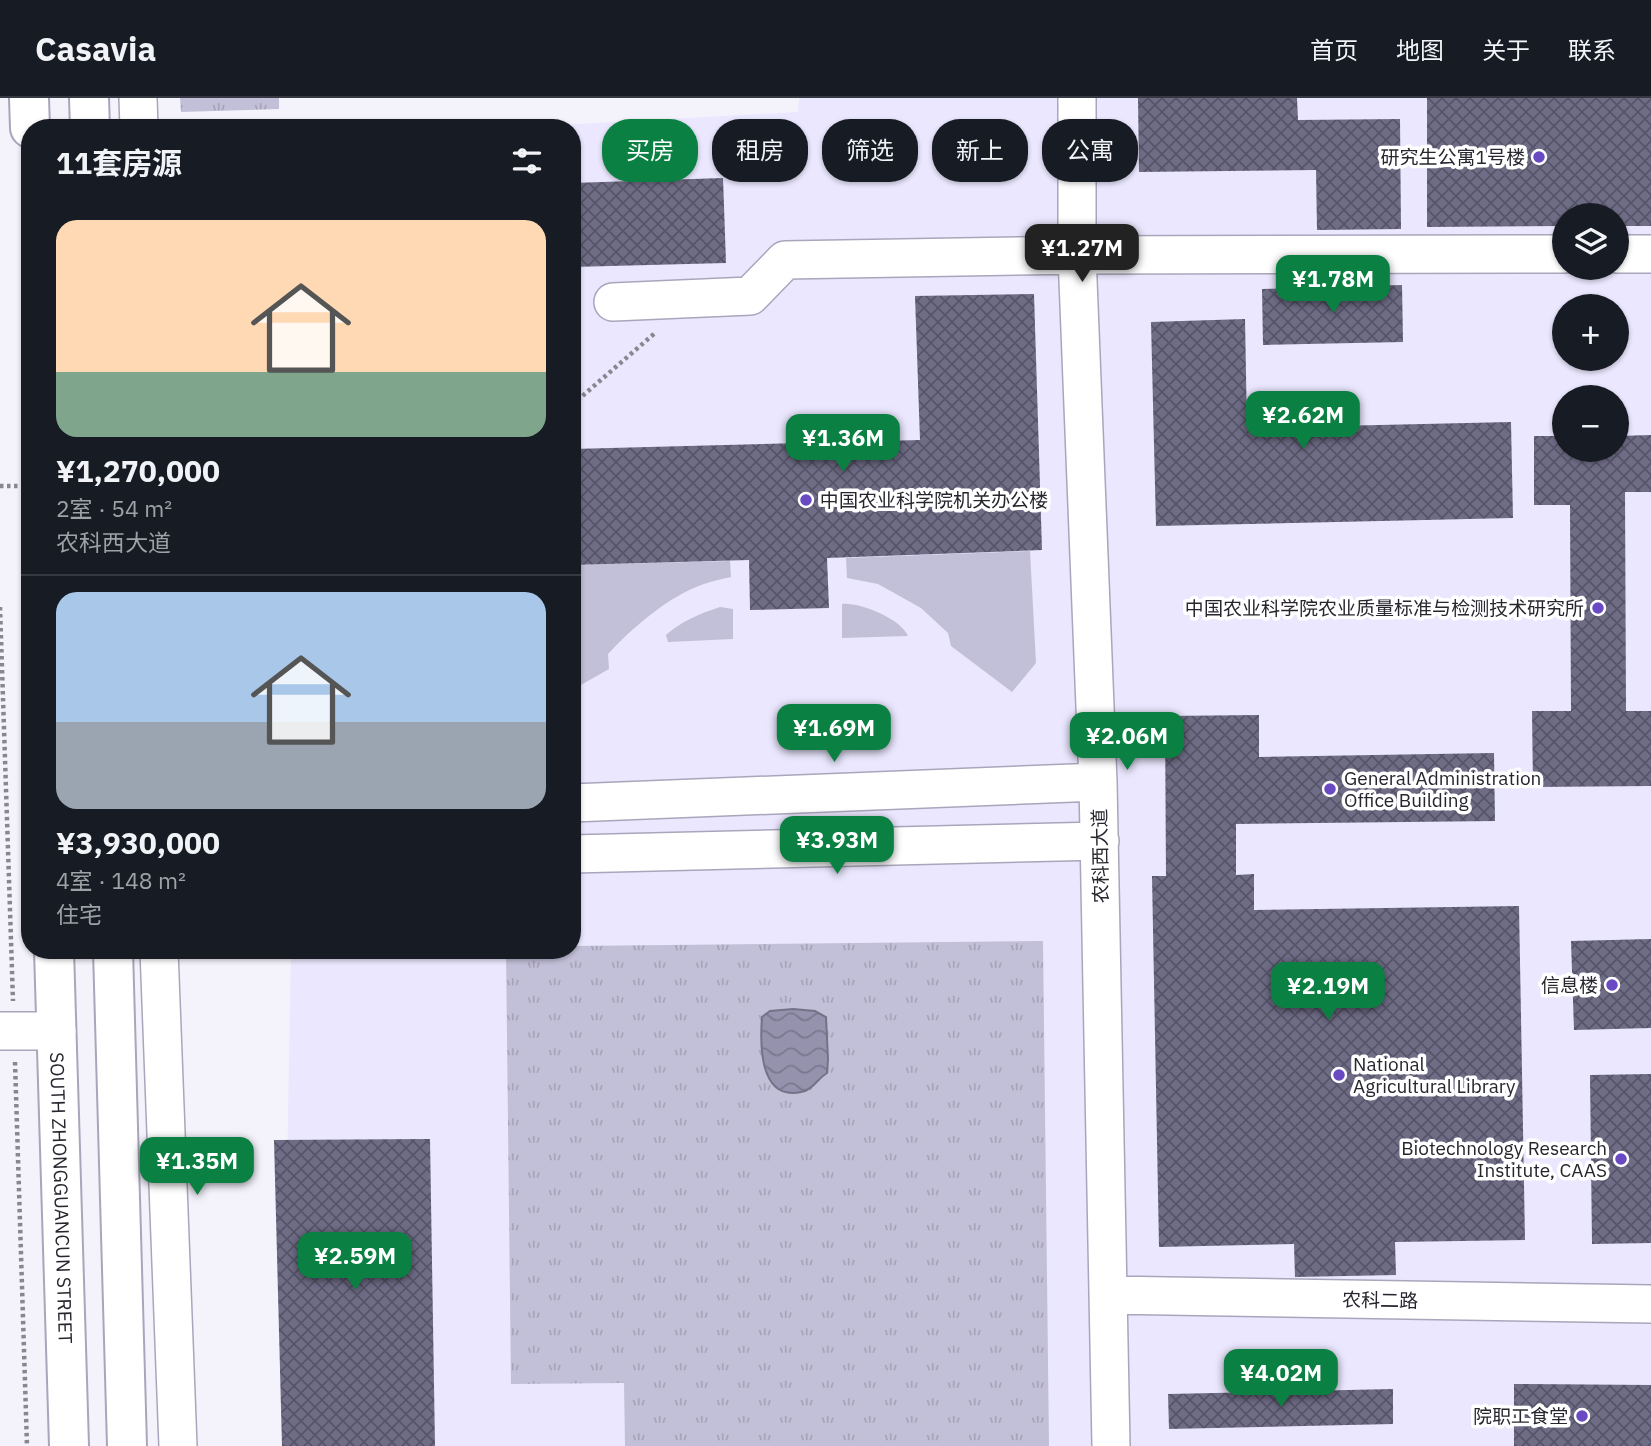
<!DOCTYPE html>
<html lang="zh">
<meta charset="utf-8">
<style>
:root{--surface:#171b24;--page:#242831;--text:#f1f3f6;--muted:#9ea1a6;--line:#363941;--accent:#0b8043}
body{margin:0;font-family:"IBM Plex Sans","Noto Sans SC",sans-serif;background:var(--page);color:var(--text);height:100vh;display:flex;flex-direction:column;font-size:26px;white-space:nowrap}
*{box-sizing:border-box;margin:0}
p{font-size:23px;color:var(--muted)}
.icon{flex:none;width:38px;height:38px;fill:none;stroke:currentColor;stroke-width:2;stroke-linecap:round;stroke-linejoin:round}
.map{position:relative;flex:1;overflow:hidden}
.drawer{position:absolute;left:21px;top:21px;width:560px;height:840px;display:flex;flex-direction:column;background:var(--surface);border-radius:28px;box-shadow:0 2px 5px #0004}
.drawer>*{flex:none}
.top-card{position:absolute;left:602px;top:21px;width:665px;height:63px;display:flex;gap:14px}
.buttons{position:absolute;left:1552px;top:105px;display:grid;gap:14px}
.buttons a{display:grid;place-items:center;width:77px;height:77px;border-radius:50%;background:var(--surface);box-shadow:0 2px 5px #0004;font-size:35px}
.price{position:absolute;translate:-50% -60px;padding:0 16px;border-radius:14px;background:var(--accent);color:#fff;font-size:23px;line-height:46px;filter:drop-shadow(0 2px 4px #0008)}
.price::after{content:'';position:absolute;left:50%;top:42px;width:21px;height:16px;margin-left:-10px;background:inherit;clip-path:polygon(0 0,100% 0,50% 100%)}
.price.current{background:#222;color:#fff}
ul{padding:0;list-style:none}
li{display:grid;align-content:center;gap:14px;height:371px;padding:0 35px}
li+li{border-top:2px solid var(--line)}
li span{display:grid;place-items:center;height:217px;border-radius:21px;color:#555}
li>.icon{margin-inline-start:auto}
span .icon{width:126px;height:126px;fill:#fffc;stroke-width:1}
li b{font-size:30px}
h2{display:flex;justify-content:space-between;align-items:center;height:84px;padding:0 35px;font-size:30px}
.chip{padding:0 24px;border-radius:28px;background:var(--surface);box-shadow:0 2px 5px #0004;font-size:24px;line-height:63px}
.chip.current{background:var(--accent);color:#fff}
header{display:flex;align-items:center;gap:42px;box-sizing:border-box;height:98px;padding:0 35px;background:var(--surface);border-bottom:2px solid var(--line)}
header strong{font-size:33px}
nav{display:flex;gap:38px;margin-inline-start:auto;font-size:24px}
.map>svg:first-child{display:block}
</style>
<header>
<strong>Casavia</strong>
<nav><a>首页</a><a>地图</a><a>关于</a><a>联系</a></nav>
</header>
<div class="map">
<svg width="1651" height="1348" viewBox="0 0 1651 1348">
<defs>
<pattern id="park-tufts" width="24" height="20" patternUnits="userSpaceOnUse" patternTransform="scale(1.75)"><rect width="24" height="20" fill="#c2bfd8"/><path d="M3 7l-1-3M5 7V3M7 7l1-3M15 17l-1-3M17 17v-4M19 17l1-3" fill="none" stroke="#a7a4ba"/></pattern>
<pattern id="water-waves" width="16" height="10" patternUnits="userSpaceOnUse" patternTransform="scale(1.75)"><rect width="16" height="10" fill="#9592ae"/><path d="M0 5q4-4 8 0t8 0" fill="none" stroke="#7a778e"/></pattern>
<pattern id="building-cross-hatch" width="8" height="8" patternUnits="userSpaceOnUse" patternTransform="scale(1.75)"><rect width="8" height="8" fill="#6f6c86"/><path d="M0 0l8 8M0 8l8-8" fill="none" stroke="#565468"/></pattern>
</defs>
<rect width="100%" height="100%" fill="#f4f3fc"/>
<path fill="#eae7fe" fill-rule="evenodd" d="M 799,0 L 1651,0 L 1651,1348 L 282,1348 L 291,852 L 572,852 L 572,30 L 505,30 L 798,14 ZM 1564,117 L 1617,117 L 1617,170 L 1564,170 ZM 1564,208 L 1617,208 L 1617,261 L 1564,261 ZM 1564,299 L 1617,299 L 1617,352 L 1564,352 Z"/>
<path fill="#c2bfd8" d="M 1030,453 L 1036,565 L 1012,594 L 951,548 L 948,535 L 921,510 L 878,486 L 847,480 L 846,460 Z
M 730,463 L 731,479 C 722,481 712,483 704,486 C 669,498 633,529 608,556 L 609,571 L 572,592 L 572,467 Z
M 842,506 C 860,504 901,521 908,538 L 842,540 Z
M 720,509 L 733,511 L 733,541 L 668,544 L 666,537 C 682,523 699,516 720,509 Z"/>
<path fill="url(#park-tufts)" d="M 180,0 L 279,0 L 279,11 L 181,14 Z
M 1043,843 L 1049,1348 L 625,1348 L 624,1285 L 511,1286 L 506,852 L 572,852 L 572,848 Z"/>
<path fill="url(#water-waves)" stroke="#747288" stroke-width="2" d="M 793,911 L 815,913 L 826,919 L 828,961 L 827,975 C 817,981 813,992 801,994 C 759,1003 760,946 762,919 L 770,913 Z"/>
<path fill="url(#building-cross-hatch)" d="M 1138,0 L 1297,0 L 1298,22 L 1400,21 L 1401,131 L 1317,132 L 1316,72 L 1139,74 Z
M 1427,0 L 1651,0 L 1651,128 L 1617,128 L 1617,117 L 1564,117 L 1564,128 L 1427,129 Z
M 723,80 L 726,165 L 572,169 L 572,85 Z
M 1402,187 L 1403,244 L 1263,247 L 1262,191 Z
M 1034,196 L 1042,452 L 827,460 L 829,510 L 750,512 L 749,462 L 572,467 L 572,351 L 920,342 L 915,198 Z
M 1245,221 L 1247,330 L 1511,324 L 1513,420 L 1156,428 L 1151,224 Z
M 1651,337 L 1651,394 L 1625,394 L 1626,613 L 1651,613 L 1651,688 L 1533,689 L 1532,613 L 1571,613 L 1570,407 L 1534,407 L 1534,338 L 1564,338 L 1564,352 L 1617,352 L 1617,338 Z
M 1259,617 L 1259,659 L 1494,655 L 1495,723 L 1236,726 L 1236,777 L 1254,776 L 1254,812 L 1519,808 L 1525,1142 L 1395,1144 L 1396,1177 L 1295,1179 L 1294,1146 L 1159,1149 L 1152,778 L 1166,778 L 1165,618 Z
M 1651,841 L 1651,930 L 1574,932 L 1571,843 Z
M 1651,976 L 1651,1145 L 1592,1146 L 1590,977 Z
M 430,1041 L 435,1348 L 282,1348 L 274,1042 Z
M 1514,1286 L 1651,1287 L 1651,1348 L 1514,1348 Z
M 1393,1291 L 1393,1326 L 1169,1331 L 1168,1296 Z"/>
<g fill="none" stroke-linecap="round" stroke-linejoin="round">
<g stroke="#a9a6bb" stroke-width="40">
<path id="minor" d="M 138,0 L 139,30
M 1077,0 L 1077,157 L 1098,684 L 1111,1348
M 1617,156 L 1651,156
M 613,204 L 750,198 L 785,162 L 1077,157 L 1564,156
M 572,705 L 1098,684
M 572,756 L 1100,743
M 159,852 L 178,1348
M 0,933 L 57,933
M 1109,1197 L 1651,1206"/>
</g>
<g stroke="#a9a6bb" stroke-width="42">
<g id="major">
<path d="M 29,0 L 30,30"/>
<path d="M 89,0 L 90,30"/>
<path id="s1" d="M 54,852 L 69,1348"/>
<path d="M 113,852 L 127,1348"/>
</g>
</g>
<path stroke="#888790" stroke-width="4.5" stroke-dasharray="3.5 3.5" stroke-linecap="butt" d="M 572,307 L 655,235
M 0,388 L 30,388
M 0,509 L 13,903
M 15,964 L 27,1348"/>
<use href="#minor" stroke="#fff" stroke-width="37"/>
<use href="#major" stroke="#fff" stroke-width="38"/>
</g>
<g fill="#6a4ac3" stroke="#fff" stroke-width="2.5">
<circle cx="1539" cy="59" r="7"/>
<circle cx="806" cy="402" r="7"/>
<circle cx="1598" cy="510" r="7"/>
<circle cx="1330" cy="691" r="7"/>
<circle cx="1612" cy="887" r="7"/>
<circle cx="1339" cy="977" r="7"/>
<circle cx="1621" cy="1061" r="7"/>
<circle cx="1582" cy="1318" r="7"/>
</g>
<g text-anchor="middle" dominant-baseline="central" stroke-width="7" stroke-linejoin="round" paint-order="stroke">
<g font-size="19" fill="#27262e" stroke="#fff" text-anchor="end">
<text x="1525" y="59">研究生公寓1号楼</text>
<text x="820" y="402" text-anchor="start">中国农业科学院机关办公楼</text>
<text x="1584" y="510">中国农业科学院农业质量标准与检测技术研究所</text>
<text x="1344" y="680" text-anchor="start">General Administration<tspan x="1344" dy="22">Office Building</tspan></text>
<text x="1598" y="887">信息楼</text>
<text x="1353" y="966" text-anchor="start">National<tspan x="1353" dy="22">Agricultural Library</tspan></text>
<text x="1607" y="1050">Biotechnology Research<tspan x="1607" dy="22">Institute, CAAS</tspan></text>
<text x="1568" y="1318">院职工食堂</text>
</g>
<g font-size="19" fill="#27262e" stroke="#fff">
<text transform="translate(1100 758) rotate(-91)">农科西大道</text>
<text stroke="none"><textPath href="#s1" startOffset="248">SOUTH ZHONGGUANCUN STREET</textPath></text>
<text transform="translate(1380 1202) rotate(1)">农科二路</text>
</g>
</g>
</svg>
<div class="buttons">
<a><svg class="icon" aria-label="layers" viewBox="0 0 24 24"><path d="M12 4l9 5-9 5-9-5zM3 14l9 5 9-5"/></svg></a>
<a>+</a>
<a>−</a>
</div>
<b class="price current" style="left:1082px;top:186px">¥1.27M</b>
<b class="price" style="left:1333px;top:217px">¥1.78M</b>
<b class="price" style="left:1303px;top:353px">¥2.62M</b>
<b class="price" style="left:843px;top:376px">¥1.36M</b>
<b class="price" style="left:834px;top:666px">¥1.69M</b>
<b class="price" style="left:1127px;top:674px">¥2.06M</b>
<b class="price" style="left:837px;top:778px">¥3.93M</b>
<b class="price" style="left:1328px;top:924px">¥2.19M</b>
<b class="price" style="left:197px;top:1099px">¥1.35M</b>
<b class="price" style="left:355px;top:1194px">¥2.59M</b>
<b class="price" style="left:1281px;top:1311px">¥4.02M</b>
<div class="top-card">
<a class="chip current">买房</a>
<a class="chip">租房</a>
<a class="chip">筛选</a>
<a class="chip">新上</a>
<a class="chip">公寓</a>
</div>
<section class="drawer">
<h2>11套房源<svg class="icon" aria-label="filters" viewBox="0 0 24 24"><path d="M4 7h16M4 17h16"/><circle cx="9" cy="7" r="2"/><circle cx="15" cy="17" r="2"/></svg></h2>
<ul>
<li><span style="background:linear-gradient(#ffd9b3 70%,#7fa58c 0)"><svg class="icon" aria-label="home" viewBox="0 0 24 24"><path d="M3 11l9-7 9 7M6 9v11h12V9"/></svg></span><div><b>¥1,270,000</b><p>2室 · 54 m²</p><p>农科西大道</p></div></li>
<li><span style="background:linear-gradient(#a9c7e8 60%,#9aa5b1 0)"><svg class="icon" aria-label="home" viewBox="0 0 24 24"><path d="M3 11l9-7 9 7M6 9v11h12V9"/></svg></span><div><b>¥3,930,000</b><p>4室 · 148 m²</p><p>住宅</p></div></li>
</ul>
</section>
</div>
